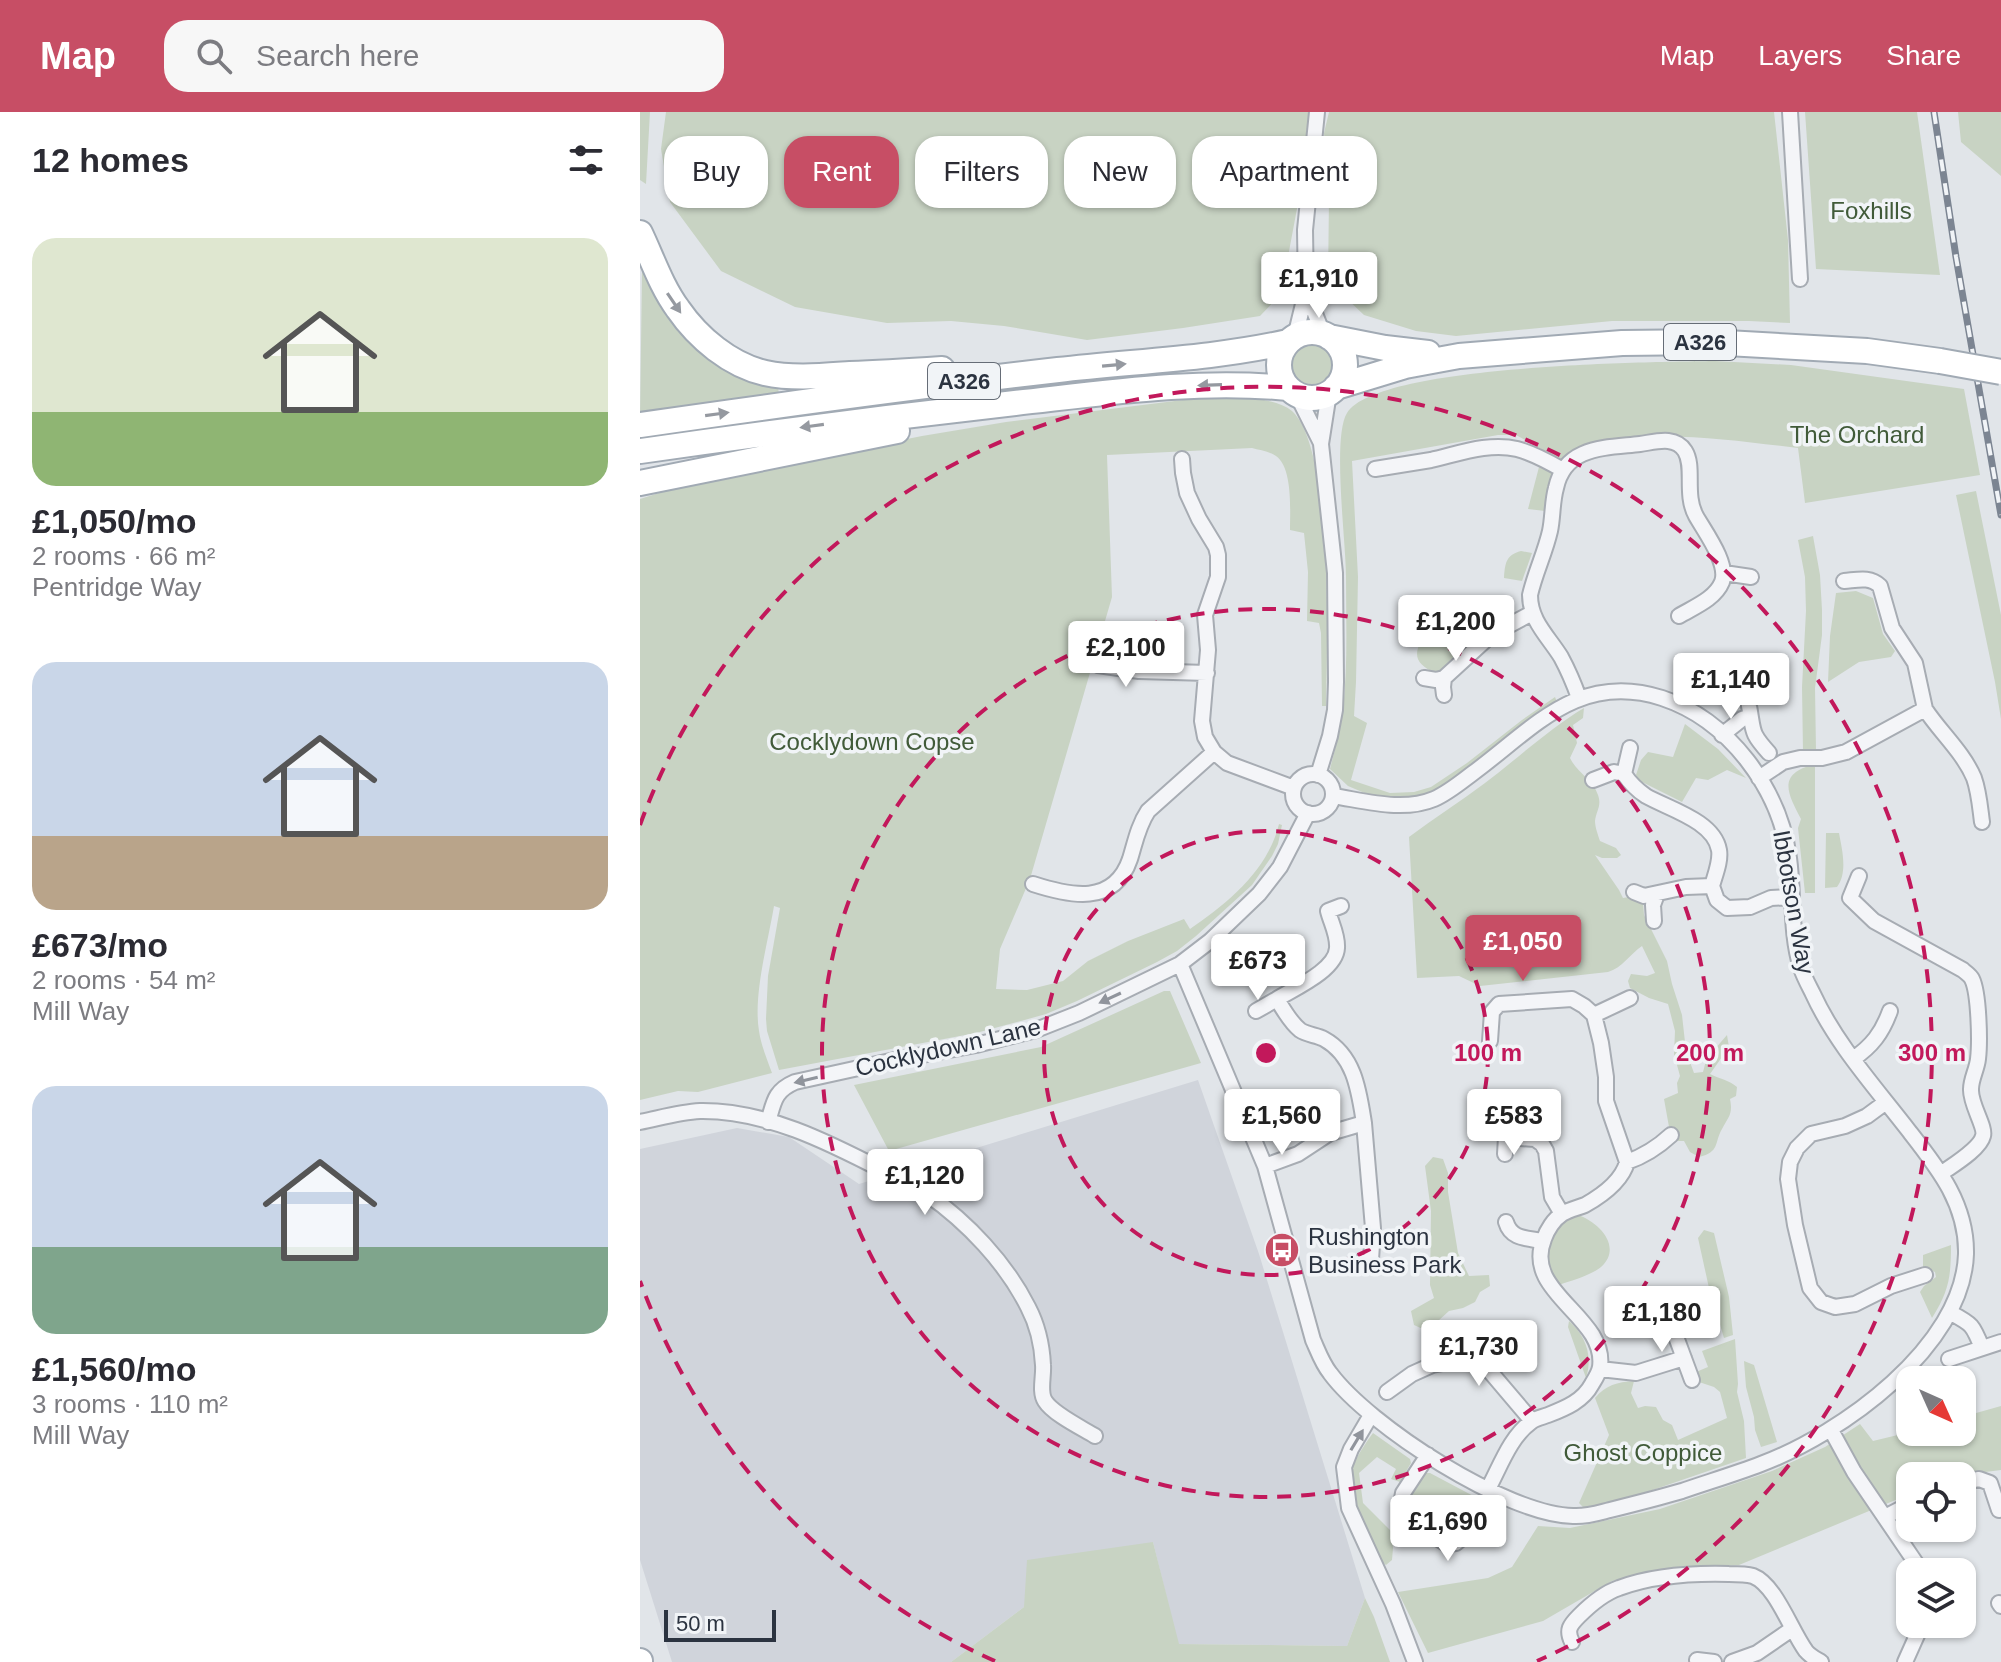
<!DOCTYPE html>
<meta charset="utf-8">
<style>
:root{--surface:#fff;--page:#f7f7f7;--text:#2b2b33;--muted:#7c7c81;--accent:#c74e65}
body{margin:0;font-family:Arial,sans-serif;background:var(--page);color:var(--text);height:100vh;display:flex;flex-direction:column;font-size:30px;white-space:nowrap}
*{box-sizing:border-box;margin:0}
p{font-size:26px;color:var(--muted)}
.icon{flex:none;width:44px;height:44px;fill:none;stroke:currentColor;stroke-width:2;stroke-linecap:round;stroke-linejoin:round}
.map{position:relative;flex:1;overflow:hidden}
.side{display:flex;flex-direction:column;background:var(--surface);width:640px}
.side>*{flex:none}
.top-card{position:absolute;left:24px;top:24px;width:760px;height:72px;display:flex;gap:16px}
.needle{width:52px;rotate:135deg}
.buttons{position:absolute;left:1256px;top:1254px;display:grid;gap:16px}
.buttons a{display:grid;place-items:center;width:80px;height:80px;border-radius:16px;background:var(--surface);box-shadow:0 2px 6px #0004;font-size:40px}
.scale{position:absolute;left:24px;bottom:20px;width:112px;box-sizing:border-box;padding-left:8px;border:4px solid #2b3340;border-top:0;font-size:22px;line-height:28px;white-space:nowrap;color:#2b3340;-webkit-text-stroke:6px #f1f4f7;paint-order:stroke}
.price{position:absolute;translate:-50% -68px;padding:0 18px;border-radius:8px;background:#fff;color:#222;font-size:26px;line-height:52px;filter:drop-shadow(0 2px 4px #0008)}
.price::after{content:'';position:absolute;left:50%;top:48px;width:24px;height:18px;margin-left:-12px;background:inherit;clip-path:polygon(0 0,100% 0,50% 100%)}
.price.on{background:var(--accent);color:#fff}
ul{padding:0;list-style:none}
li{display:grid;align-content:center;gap:16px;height:424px;padding:0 32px}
li span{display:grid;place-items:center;height:248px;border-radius:24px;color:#555}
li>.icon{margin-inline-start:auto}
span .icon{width:144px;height:144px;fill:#fffc;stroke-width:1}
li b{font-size:34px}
h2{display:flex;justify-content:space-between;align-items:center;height:96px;padding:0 32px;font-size:34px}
.tag{padding:0 28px;border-radius:24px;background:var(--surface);box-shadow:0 2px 6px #0004;font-size:28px;line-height:72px}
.tag.on{background:var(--accent);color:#fff}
header{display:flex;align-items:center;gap:48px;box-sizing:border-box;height:112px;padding:0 40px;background:var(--accent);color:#fff}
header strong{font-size:38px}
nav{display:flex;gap:44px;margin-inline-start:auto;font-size:28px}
.search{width:560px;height:72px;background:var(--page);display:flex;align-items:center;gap:20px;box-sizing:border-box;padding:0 28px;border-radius:24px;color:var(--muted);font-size:30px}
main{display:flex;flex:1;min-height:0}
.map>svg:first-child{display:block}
</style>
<header>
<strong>Map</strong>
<div class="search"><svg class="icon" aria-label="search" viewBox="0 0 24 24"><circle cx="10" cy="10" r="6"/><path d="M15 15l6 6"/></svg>Search here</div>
<nav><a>Map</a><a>Layers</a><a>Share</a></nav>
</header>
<main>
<section class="side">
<h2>12 homes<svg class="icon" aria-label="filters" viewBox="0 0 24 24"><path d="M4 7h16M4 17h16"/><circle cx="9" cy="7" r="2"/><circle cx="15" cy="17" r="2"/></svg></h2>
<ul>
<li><span style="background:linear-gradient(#dfe7d0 70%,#8fb573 0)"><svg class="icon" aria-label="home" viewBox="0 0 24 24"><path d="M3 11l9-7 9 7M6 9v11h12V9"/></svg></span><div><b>£1,050/mo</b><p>2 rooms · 66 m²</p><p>Pentridge Way</p></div></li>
<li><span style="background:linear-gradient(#c9d6e8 70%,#b9a48a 0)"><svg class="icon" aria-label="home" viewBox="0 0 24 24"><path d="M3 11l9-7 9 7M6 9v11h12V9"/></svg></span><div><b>£673/mo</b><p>2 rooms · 54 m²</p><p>Mill Way</p></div></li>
<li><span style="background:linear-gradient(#c9d6e8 65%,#7fa58c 0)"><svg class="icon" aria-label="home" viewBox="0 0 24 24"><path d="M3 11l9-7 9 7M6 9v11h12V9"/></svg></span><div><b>£1,560/mo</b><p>3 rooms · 110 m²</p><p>Mill Way</p></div></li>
</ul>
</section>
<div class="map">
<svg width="1361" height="1550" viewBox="0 0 1361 1550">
<rect width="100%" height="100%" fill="#e1e5e9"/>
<path fill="#d0d4db" d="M 558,968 L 619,1142 L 725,1486 L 707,1534 L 538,1532 L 513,1430 L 384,1495 L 311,1550 L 32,1550 L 0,1448 L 0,1037 L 97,1016 L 149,1025 L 219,1072 Z"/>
<path fill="#c8d3c3" d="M 0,0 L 10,0 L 6,72 L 0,68 Z
M 26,0 L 670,0 L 659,86 L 641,182 L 620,204 L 543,216 L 447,228 L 364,214 L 311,209 L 247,211 L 155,195 L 81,159 L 30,90 L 21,37 Z
M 689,0 L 1134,0 L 1148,128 L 1150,211 L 1109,209 L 972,209 L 816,224 L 776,219 L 724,203 L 688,169 L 689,86 L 684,21 Z
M 1165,0 L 1277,0 L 1300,163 L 1176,157 Z
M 1318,0 L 1361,0 L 1361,64 L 1321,30 Z
M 8,155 L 34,207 L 138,273 L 139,284 L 0,306 L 2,160 Z
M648 253a23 23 0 1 1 46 0a23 23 0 1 1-46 0Z
M 1075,249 L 1151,253 L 1324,277 L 1340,363 L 1165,391 L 1158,336 C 1098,329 1039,320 978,327 C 966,329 952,329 941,334 C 934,337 927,343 921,348 L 876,323 L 858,323 L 712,349 L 718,465 L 716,570 L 714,604 L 727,611 L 711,668 L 750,681 L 774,680 L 791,675 L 827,651 L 882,608 L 915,585 L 917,590 L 900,601 L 812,669 L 793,680 L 784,683 L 750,686 L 727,682 L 708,674 L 690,657 C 695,637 701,617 703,597 C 708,554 706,508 706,464 C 706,430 692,325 707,301 C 737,252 1015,250 1075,249 Z
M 575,284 C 597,285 635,285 652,299 C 694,338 687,535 686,594 L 682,594 L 681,521 L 679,511 L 667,509 L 668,460 L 664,421 L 650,418 C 650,399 653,356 636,344 C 629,339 619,338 612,336 L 467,343 L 472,485 L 390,767 L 360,837 L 356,877 L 387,878 L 423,869 L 448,849 L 488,829 L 544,807 L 550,817 C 588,791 628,758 639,712 L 642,713 L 638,732 L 632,744 L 612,773 L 556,824 L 537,839 L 517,850 L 437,889 L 406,902 L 381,909 L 336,921 L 139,958 L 127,919 L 126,907 L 128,864 L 140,796 L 134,794 C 128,830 113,883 119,919 C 121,933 127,947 132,961 L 58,980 L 38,979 L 0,988 L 0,387 L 57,369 L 282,324 L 366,310 Z
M 899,355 L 913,361 L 908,375 L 905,399 L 888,397 Z
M 1336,379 L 1361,503 L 1361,607 L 1355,570 L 1316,383 Z
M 1173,424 L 1180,463 L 1182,498 L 1182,523 L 1175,576 L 1176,639 L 1163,640 L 1162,575 L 1166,499 L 1165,465 L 1158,428 Z
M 881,439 L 892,441 L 882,469 L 864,466 C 865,451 866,443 881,439 Z
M 1216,479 L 1233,486 L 1243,522 L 1255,539 L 1251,545 L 1219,550 L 1188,570 L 1190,524 L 1196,481 Z
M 796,517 L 803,520 L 819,537 L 818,541 L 798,561 L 795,561 C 779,553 772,546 781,529 C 785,521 787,518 796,517 Z
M 944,596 L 943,606 L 933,613 L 937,631 L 930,646 C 937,661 953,667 958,683 C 962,694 956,699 955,709 C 955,715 958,723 960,729 L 976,736 L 981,743 L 977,746 L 962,746 L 955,743 L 979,778 L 983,786 L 994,784 L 1003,790 L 1004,803 L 1027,849 L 1032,872 L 1042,903 L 1046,939 L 1054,961 L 1063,960 L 1068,941 L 1074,938 L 1087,923 L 1089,935 L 1070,962 C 1080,967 1089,968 1097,975 L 1096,984 L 1090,987 C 1093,1002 1089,1004 1082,1017 C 1074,1031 1080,1040 1059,1045 L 1050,1040 L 1044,1029 L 1037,1029 L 1031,1026 L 1024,987 L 1038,981 L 1037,971 L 1040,964 L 1034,942 L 1035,919 L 1028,892 L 1009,886 L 990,876 L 988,869 L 991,862 L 1007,864 L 1015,861 L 1002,834 C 990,842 982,856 968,860 L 840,874 L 819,864 L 777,866 L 769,725 C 794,706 820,690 845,671 C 878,646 909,617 944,596 Z
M 1045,612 L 1078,637 L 1106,666 L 1087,658 L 1068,668 L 1056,666 L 1042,690 L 1000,669 L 996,663 L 1001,648 L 1008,640 L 1033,645 Z
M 1175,652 L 1175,781 L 1165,781 L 1158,716 L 1161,707 C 1147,680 1137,662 1175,652 Z
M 1186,721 L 1199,721 C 1202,738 1208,760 1197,775 L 1185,776 Z
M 524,879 L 530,879 L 561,951 L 249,1039 L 214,973 L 401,935 Z
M 793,1045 L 803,1047 L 808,1061 L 808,1080 L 818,1141 L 829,1164 L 849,1163 L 850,1174 L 840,1180 L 835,1190 L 823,1196 L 809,1199 L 787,1219 L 774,1213 L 771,1199 L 794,1186 L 790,1173 L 791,1099 L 785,1054 Z
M 938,1103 C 959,1110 983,1135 961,1155 C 952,1163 930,1169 919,1173 C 897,1148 905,1113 938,1103 Z
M 1064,1118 L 1074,1121 L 1089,1185 L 1093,1223 L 1084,1226 L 1069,1176 L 1058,1126 Z
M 1311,1133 C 1311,1165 1309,1179 1292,1206 L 1280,1180 L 1284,1174 L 1296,1165 L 1295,1160 L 1283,1155 L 1283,1143 Z
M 929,1209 C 946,1224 953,1244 946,1266 L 928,1215 Z
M 1095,1227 L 1098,1272 L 1097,1280 L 1104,1309 L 1106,1346 L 969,1393 L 946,1398 L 939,1391 L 969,1323 L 955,1286 C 966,1273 977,1270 994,1269 L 991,1281 L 998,1296 L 1005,1294 L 1016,1295 L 1023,1308 L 1032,1313 L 1038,1328 L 1087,1306 L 1080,1280 L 1074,1275 L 1059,1270 L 1056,1260 L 1068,1255 L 1062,1239 Z
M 1104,1249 L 1114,1253 L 1137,1330 L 1121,1335 L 1115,1318 L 1114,1305 L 1106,1275 Z
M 1361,1294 L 1361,1358 L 1314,1364 L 1270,1364 L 1270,1382 L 1099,1453 L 1014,1459 L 972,1469 L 903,1509 L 788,1541 L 758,1480 L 848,1466 L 872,1455 L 898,1414 L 930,1416 L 1020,1397 L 1132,1359 L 1185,1335 L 1220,1312 L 1233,1329 L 1270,1320 L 1322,1320 L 1322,1305 Z
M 733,1321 L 770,1347 L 771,1351 L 760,1370 L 751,1367 L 756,1357 L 737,1345 L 719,1361 L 723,1391 L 751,1419 L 753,1436 L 752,1448 L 746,1453 C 734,1444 711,1388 710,1373 C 709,1354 723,1335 733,1321 Z
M 786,1361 L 790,1361 L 839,1387 C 827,1411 809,1445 785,1408 C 780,1400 774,1394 770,1386 Z
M 513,1430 L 539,1532 L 707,1534 L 725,1486 L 734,1505 L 750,1550 L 311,1550 L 384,1495 L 387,1448 Z"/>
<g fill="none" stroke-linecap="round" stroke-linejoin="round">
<g stroke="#a7acb3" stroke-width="18">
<path id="minor" d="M 1150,0 L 1160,167
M 667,181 L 683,222
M 655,225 L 666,180 L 665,118 L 677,0
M 657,283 L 681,331
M 542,347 L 543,361 L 547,381 L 559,407 L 576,435 L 578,443 L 578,465 L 565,503 L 568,538 L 562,609 L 565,625 L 574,640 L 587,651 L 654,676
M 735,357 C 753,354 772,351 791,348 C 818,342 849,330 877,337 C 893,341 909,350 923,358
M 1084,461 L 1111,465
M 1204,469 C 1217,468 1230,464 1240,474 L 1252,516 L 1275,551 L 1285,597
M 462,538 L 458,553 L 499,559 L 567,561
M 1100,555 C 1102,568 1107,581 1109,594 C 1114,620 1110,620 1129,641
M 784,566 L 796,568 L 804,566 L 803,575 L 804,583
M 804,566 L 851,523 L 892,501
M 939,586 C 934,572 928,558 921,545 C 908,524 890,509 890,483 C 895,461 905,441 910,419 C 913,405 912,390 916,376 C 925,334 965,336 1000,332 C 1015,330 1035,323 1045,339 C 1055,355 1044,382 1056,404 C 1065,420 1089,452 1082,470 C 1075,487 1054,495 1039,504
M 1082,623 L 1102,607 L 1110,604
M 990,636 L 984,662 C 990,671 997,678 1006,684 C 1029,697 1074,709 1079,738 C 1081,749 1075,763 1072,774 L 1046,775 L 1004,784 L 994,780
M653 682a20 20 0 1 1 40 0a20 20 0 1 1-40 0Z
M 678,663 L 690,624 L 695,598 L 696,570 L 695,461 L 681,332 L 689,281
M 1119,666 L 1143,650 L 1160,646 L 1182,646 L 1206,640 L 1285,597 C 1300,620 1323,640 1334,666 C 1339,680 1340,695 1342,710
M 953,668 L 974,660 L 984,662
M 1219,764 L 1210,786 L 1234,809 L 1323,858 C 1326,861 1330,863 1332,867 C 1339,881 1340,930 1338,947 C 1337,957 1331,967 1331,977 C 1330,992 1346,1015 1343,1024 C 1340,1037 1313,1053 1302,1061
M 393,772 C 430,784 474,794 490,747 C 495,731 498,714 508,699 L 574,640
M 1072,774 L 1077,788 L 1087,796 L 1110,795 L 1131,786 L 1152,785
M 701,794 L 688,799 C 691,811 698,823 697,836 C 696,858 655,876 637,887 C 643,897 650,910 660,918 C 667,923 677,923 684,927 C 715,944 719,980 724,1011
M 1014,809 L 1013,793 L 1017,782
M 540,852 L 625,1054 L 673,1228 C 678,1239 682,1251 690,1261 C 729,1314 867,1403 933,1404 C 946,1405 958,1401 970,1398 C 994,1392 1018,1386 1042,1379 C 1068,1370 1095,1362 1121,1352 C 1201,1322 1323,1235 1326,1142 C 1327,1092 1298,1056 1269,1019 C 1235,975 1196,932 1173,882 C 1169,874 1164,865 1161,856 C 1150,821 1154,782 1149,746 C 1140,677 1089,608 1022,586 C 938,559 893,617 833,661 C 821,670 808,681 794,687 C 763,700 726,689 693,684
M 616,899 L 637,887
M 954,903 L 990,886
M 1213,947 C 1232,934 1242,921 1250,899
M 1246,990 L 1227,1004 L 1205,1014 L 1171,1022 L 1157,1036 L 1150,1050 L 1148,1067 L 1155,1113 L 1170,1176 L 1181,1190 L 1195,1195 L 1215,1192 L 1251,1174 L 1285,1163
M 853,1006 L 866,1025 L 895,1027 L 902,1032 L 906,1039 L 912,1085 L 922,1102
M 0,1010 C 20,1006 40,1000 60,999 C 125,998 188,1030 244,1059 C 259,1066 274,1073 287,1082 C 327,1110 366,1151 388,1195 C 398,1214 402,1232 403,1253 C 404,1264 399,1280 405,1289 C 413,1302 442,1316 455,1324
M 128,1010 C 134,990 134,979 155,970 L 255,948 L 336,933 L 396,918 L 439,901 L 540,852 L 570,829 L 619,782 L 640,755 L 668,701
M 865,1042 L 866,1025
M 987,1050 C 1004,1044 1017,1036 1031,1023
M 625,1054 L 658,1042 L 690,1021 L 724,1011 L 733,1116 L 731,1148 L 710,1153
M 866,1110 C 871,1127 886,1126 902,1129
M 1311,1201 C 1332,1212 1333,1213 1342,1236
M 1028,1203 L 1052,1268
M 1309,1247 L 1361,1230
M 960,1257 L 996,1261 L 1044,1246
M 747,1280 L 772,1262 L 792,1253 L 835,1245 L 847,1256 L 892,1309
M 731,1303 L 711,1337 L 704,1355 L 709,1396 L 753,1492 L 775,1550
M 1191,1318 L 1214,1360 L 1282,1460
M 788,1343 L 763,1381 L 761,1392 L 765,1403 L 770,1409 L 807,1432 L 816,1431 L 831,1418
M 1322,1370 L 1339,1367 L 1350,1371 L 1359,1398
M 848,1377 C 860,1355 870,1325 891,1310 C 896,1306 903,1305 908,1303 C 926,1296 943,1289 952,1272 C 955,1267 959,1261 960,1255 C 967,1204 882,1181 904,1127 C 907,1118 914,1107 922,1102 C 928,1098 937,1096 945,1093 C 961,1084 982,1069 987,1050 L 966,989 L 966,965 L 961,931 L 954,903 L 944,894 L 932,887 L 859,892 L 852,900 L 850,929
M 1245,1405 L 1270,1392
M 1359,1491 L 1361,1494
M 932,1530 C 926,1518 930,1513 939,1504 C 950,1493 964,1481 979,1476 C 1014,1463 1053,1461 1089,1462 C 1096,1462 1106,1462 1113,1464 C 1136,1473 1151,1519 1166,1539 C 1170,1544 1176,1547 1181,1550
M 1057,1548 L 1074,1550
M 1092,1550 L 1117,1541 L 1152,1517
M 1265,1550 L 1282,1512"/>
</g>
<g stroke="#a1aab4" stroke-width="28">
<path id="primary" d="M 0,121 C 12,146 21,174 38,197 C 58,226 90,253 125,261 C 153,267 182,264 210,262 C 241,261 272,259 302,257
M639 253a33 33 0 1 1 66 0a33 33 0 1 1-66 0Z
M 689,225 L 745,236 L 788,241
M 696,275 L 765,254 L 819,244 L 982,231 L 1069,230 L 1227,239 L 1300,249
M 0,313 C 139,293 278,274 418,258 C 495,249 572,247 648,230
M 0,339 C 125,321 250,305 375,291 C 465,281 557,267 648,276
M 0,371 L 257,319
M 0,1549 L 0,1550"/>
</g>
<use href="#minor" stroke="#f4f5f8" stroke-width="14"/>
<use href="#primary" stroke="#fff" stroke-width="24"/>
<g stroke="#7c8592" stroke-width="7">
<path id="rail" d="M 1294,0 L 1316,145 L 1361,403"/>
</g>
<use href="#rail" stroke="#f1f4f7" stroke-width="4" stroke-dasharray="12" stroke-linecap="butt"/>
<g stroke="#a1aab4" stroke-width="28" stroke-linecap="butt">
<path id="primary-bridge" d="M 1300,249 L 1361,260"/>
</g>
<use href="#primary-bridge" stroke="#fff" stroke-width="24"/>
</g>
<defs><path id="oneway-solid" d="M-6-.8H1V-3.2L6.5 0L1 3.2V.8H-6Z" transform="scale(2)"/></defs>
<g fill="#9599a0">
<use href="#oneway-solid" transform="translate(34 191) rotate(56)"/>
<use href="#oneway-solid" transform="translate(474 253) rotate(-5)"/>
<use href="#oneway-solid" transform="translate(570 273) rotate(178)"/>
<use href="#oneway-solid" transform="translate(77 302) rotate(-8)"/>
<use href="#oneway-solid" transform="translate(172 314) rotate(172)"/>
</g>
<g fill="#90949c">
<use href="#oneway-solid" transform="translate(470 886) rotate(155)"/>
<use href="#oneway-solid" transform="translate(166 968) rotate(167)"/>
<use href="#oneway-solid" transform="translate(717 1328) rotate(-59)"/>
</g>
<g fill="none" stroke="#c2185b" stroke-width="4" stroke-dasharray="14 10">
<circle cx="626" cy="941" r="222"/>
<circle cx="626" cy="941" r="444"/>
<path d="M355 1549A666 666 0 0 1 0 1169M0 713A666 666 0 1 1 897 1549"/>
</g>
<defs>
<g id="bus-disc" transform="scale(1.8)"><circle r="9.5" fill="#c74e65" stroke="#f1f4f7"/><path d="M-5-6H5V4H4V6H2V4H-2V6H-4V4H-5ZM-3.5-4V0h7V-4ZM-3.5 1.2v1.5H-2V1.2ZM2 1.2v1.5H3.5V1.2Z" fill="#fff"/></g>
</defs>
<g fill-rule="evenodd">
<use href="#bus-disc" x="642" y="1138"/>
</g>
<g text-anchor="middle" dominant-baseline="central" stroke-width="7" stroke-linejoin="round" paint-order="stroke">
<g fill="#f1f4f7" stroke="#666d77" stroke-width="2">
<rect x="1024" y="212" width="72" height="36" rx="6"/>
<rect x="288" y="251" width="72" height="36" rx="6"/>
</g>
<g font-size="22" font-weight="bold" fill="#2b3340">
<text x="1060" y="230">A326</text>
<text x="324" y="269">A326</text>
</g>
<g font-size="24" fill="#415b39" stroke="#f1f4f7">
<text x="1231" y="98">Foxhills</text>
<text x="1217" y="322">The Orchard</text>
<text x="232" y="629">Cocklydown Copse</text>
<text x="1003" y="1340">Ghost Coppice</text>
</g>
<g font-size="24" fill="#2b3340" stroke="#f1f4f7">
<text transform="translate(1154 790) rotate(80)">Ibbotson Way</text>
<text transform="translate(308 935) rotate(-13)">Cocklydown Lane</text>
</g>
<g font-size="24" fill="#2b3340" stroke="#f1f4f7" text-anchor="start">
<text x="668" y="1124">Rushington<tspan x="668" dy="28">Business Park</tspan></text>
</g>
</g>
<circle cx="626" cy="941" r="12" fill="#c2185b" stroke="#f1f4f7" stroke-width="4"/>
<g font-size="24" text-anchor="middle" font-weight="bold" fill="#c2185b" stroke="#f1f4f7" stroke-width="7" stroke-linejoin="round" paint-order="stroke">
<text x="848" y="949">100 m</text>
<text x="1070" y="949">200 m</text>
<text x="1292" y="949">300 m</text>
</g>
</svg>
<div class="buttons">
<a><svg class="needle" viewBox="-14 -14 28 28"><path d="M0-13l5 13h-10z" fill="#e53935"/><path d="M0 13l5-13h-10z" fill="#7c7c81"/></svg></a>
<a><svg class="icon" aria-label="locate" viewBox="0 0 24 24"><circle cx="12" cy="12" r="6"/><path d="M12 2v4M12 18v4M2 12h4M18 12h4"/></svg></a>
<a><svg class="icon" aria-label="layers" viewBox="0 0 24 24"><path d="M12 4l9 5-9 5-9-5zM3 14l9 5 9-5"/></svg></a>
</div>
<div class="scale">50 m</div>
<b class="price" style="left:679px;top:208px">£1,910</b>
<b class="price" style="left:816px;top:551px">£1,200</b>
<b class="price" style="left:486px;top:577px">£2,100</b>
<b class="price" style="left:1091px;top:609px">£1,140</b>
<b class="price on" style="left:883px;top:871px">£1,050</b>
<b class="price" style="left:618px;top:890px">£673</b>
<b class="price" style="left:642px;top:1045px">£1,560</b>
<b class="price" style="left:874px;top:1045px">£583</b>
<b class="price" style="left:285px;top:1105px">£1,120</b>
<b class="price" style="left:1022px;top:1242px">£1,180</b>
<b class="price" style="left:839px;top:1276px">£1,730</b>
<b class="price" style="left:808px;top:1451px">£1,690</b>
<div class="top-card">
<a class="tag">Buy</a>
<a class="tag on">Rent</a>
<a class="tag">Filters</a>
<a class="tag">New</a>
<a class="tag">Apartment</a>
</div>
</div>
</main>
